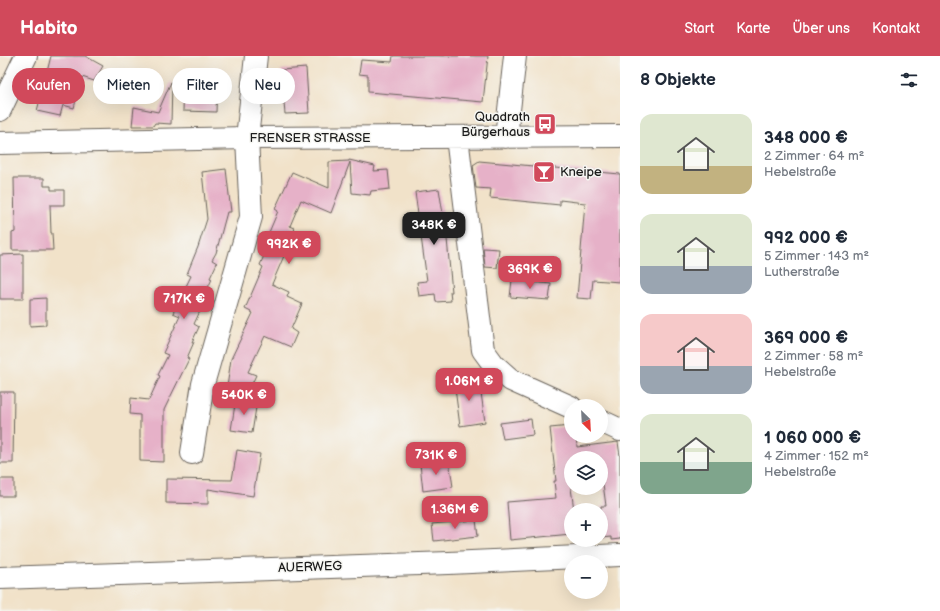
<!DOCTYPE html>
<html lang="de">
<meta charset="utf-8">
<style>
:root{--surface:#fff;--page:#f6f6f7;--text:#1f2937;--muted:#747a83;--accent:#d1495b}
body{margin:0;font-family:"Balsamiq Sans",sans-serif;background:var(--page);color:var(--text);height:100vh;display:flex;flex-direction:column;font-size:15px;white-space:nowrap}
*{box-sizing:border-box;margin:0}
p{font-size:13px;color:var(--muted)}
.icon{flex:none;width:22px;height:22px;fill:none;stroke:currentColor;stroke-width:2;stroke-linecap:round;stroke-linejoin:round}
.map{position:relative;flex:1;overflow:hidden}
.side{display:flex;flex-direction:column;background:var(--surface);width:320px}
.side>*{flex:none}
.guide{position:absolute;left:12px;top:12px;width:380px;height:36px;display:flex;gap:8px}
.needle{width:26px;rotate:156deg}
.controls{position:absolute;left:564px;top:343px;display:grid;gap:8px}
.controls a{display:grid;place-items:center;width:44px;height:44px;border-radius:50%;background:var(--surface);box-shadow:0 4px 16px #0002;font-size:20px}
.price{position:absolute;translate:-50% -34px;padding:0 9px;border-radius:8px;background:var(--accent);color:#fff;font-size:13px;line-height:26px;filter:drop-shadow(0 1px 2px #0008)}
.price::after{content:'';position:absolute;left:50%;top:24px;width:12px;height:9px;margin-left:-6px;background:inherit;clip-path:polygon(0 0,100% 0,50% 100%)}
.price.selected{background:#222;color:#fff}
ul{padding:0;list-style:none}
li{display:flex;align-items:center;gap:12px;height:100px;padding:0 20px}
li span{display:grid;place-items:center;flex:none;width:112px;height:80px;border-radius:12px;color:#555}
li>.icon{margin-inline-start:auto}
span .icon{width:48px;height:48px;fill:#fffc;stroke-width:1}
li b{font-size:17px}
h2{display:flex;justify-content:space-between;align-items:center;height:48px;padding:0 20px;font-size:17px}
.tag{padding:0 14px;border-radius:18px;background:var(--surface);box-shadow:0 4px 16px #0002;font-size:14px;line-height:36px}
.tag.selected{background:var(--accent);color:#fff}
header{display:flex;align-items:center;gap:24px;box-sizing:border-box;height:56px;padding:0 20px;background:var(--accent);color:#fff}
header strong{font-size:19px}
nav{display:flex;gap:22px;margin-inline-start:auto;font-size:14px}
main{display:flex;flex:1;min-height:0}
.map>svg:first-child{display:block}
</style>
<header>
<strong>Habito</strong>
<nav><a>Start</a><a>Karte</a><a>Über uns</a><a>Kontakt</a></nav>
</header>
<main>
<div class="map">
<svg width="620" height="555" viewBox="0 0 620 555">
<rect width="100%" height="100%" fill="#f6f6f2"/>
<filter id="ink" filterUnits="userSpaceOnUse"><feTurbulence type="fractalNoise" baseFrequency=".025" numOctaves="2"/><feDisplacementMap in="SourceGraphic" scale="8" xChannelSelector="R" yChannelSelector="G"/><feConvolveMatrix kernelMatrix="1 2 1 2 8 2 1 2 1" color-interpolation-filters="sRGB"/></filter>
<filter id="wash" filterUnits="userSpaceOnUse"><feTurbulence type="fractalNoise" baseFrequency=".012" numOctaves="4" result="noise"/><feDisplacementMap in="SourceGraphic" scale="16" xChannelSelector="R" yChannelSelector="G"/><feGaussianBlur stdDeviation="0.9" result="paint"/><feColorMatrix in="noise" values="0 0 0 0 0 0 0 0 0 0 0 0 0 0 0 0 0 1.4 0 .05"/><feComposite in="paint" operator="in"/></filter>
<g filter="url(#wash)">
<rect width="100%" height="100%" fill="#f1e2c9"/>
<g id="blocks">
<path fill="#e6b1c8" d="M 51,0 L 85,0 L 103,10 L 94,25 L 82,21 L 74,52 L 63,49 L 60,60 L 37,55 Z
M 393,0 L 488,0 L 483,46 L 368,36 L 368,19 L 359,18 L 361,4 L 392,6 Z
M 306,12 L 309,57 L 285,58 L 281,14 Z
M 171,26 L 172,26 L 171,68 L 155,67 L 153,70 L 132,70 L 134,51 L 158,56 Z
M 184,28 L 217,28 L 216,56 L 183,55 Z
M 349,104 L 375,110 L 374,115 L 388,114 L 390,133 L 371,135 L 370,139 L 352,137 L 350,106 L 331,157 L 301,144 L 290,170 L 295,172 L 292,181 L 272,228 L 289,236 L 287,241 L 302,248 L 291,273 L 297,277 L 291,291 L 265,280 L 248,316 L 256,319 L 246,341 L 226,338 L 231,303 L 253,257 L 245,253 L 263,211 L 260,209 L 266,195 L 262,193 L 278,155 L 275,153 L 292,116 L 329,132 L 329,106 L 349,105 Z
M 479,105 L 620,118 L 620,226 L 593,224 L 591,243 L 577,242 L 585,147 L 560,144 L 560,149 L 490,142 L 491,133 L 476,132 L 473,109 Z
M 226,113 L 231,156 L 227,156 L 216,197 L 212,204 L 217,207 L 210,222 L 212,223 L 205,238 L 208,238 L 194,268 L 199,271 L 192,286 L 194,286 L 187,302 L 189,303 L 164,354 L 164,406 L 140,405 L 140,359 L 130,358 L 131,342 L 149,344 L 160,320 L 158,319 L 168,299 L 163,297 L 180,260 L 173,257 L 191,220 L 187,218 L 198,191 L 207,163 L 202,116 Z
M 14,122 L 44,122 L 44,130 L 51,130 L 51,134 L 64,134 L 64,149 L 50,149 L 51,177 L 52,177 L 53,194 L 12,194 L 12,177 L 15,176 Z
M 439,133 L 447,183 L 452,236 L 450,236 L 451,245 L 436,246 L 435,238 L 419,240 L 417,226 L 427,225 L 415,136 Z
M 483,192 L 499,193 L 497,212 L 485,211 Z
M 23,198 L 23,243 L 0,243 L 0,199 Z
M 512,224 L 551,228 L 549,244 L 510,241 Z
M 46,242 L 46,269 L 30,270 L 30,243 Z
M 479,322 L 485,366 L 460,370 L 454,325 Z
M 0,336 L 14,336 L 13,407 L 0,407 Z
M 236,342 L 257,345 L 252,377 L 231,374 Z
M 531,363 L 533,379 L 503,383 L 500,367 Z
M 571,370 L 571,380 L 576,380 L 577,391 L 618,386 L 620,400 L 620,483 L 611,484 L 611,481 L 601,482 L 601,450 L 606,450 L 601,413 L 601,402 L 571,402 L 571,432 L 574,454 L 571,454 L 571,478 L 510,484 L 507,446 L 556,442 L 554,425 L 556,425 L 550,372 Z
M 237,394 L 260,398 L 253,440 L 208,433 L 208,448 L 166,447 L 166,423 L 232,424 Z
M 449,404 L 453,431 L 423,435 L 420,408 Z
M 0,423 L 14,423 L 14,440 L 0,440 Z
M 476,464 L 478,480 L 434,485 L 432,468 Z"/>
</g>
</g>
<g filter="url(#ink)">
<use href="#blocks" fill-opacity="0" stroke="#676159" stroke-width="1"/>
<g fill="none" stroke-linecap="round" stroke-linejoin="round">
<g stroke="#676159" stroke-width="24">
<path id="minor" d="M 0,54 L 26,0
M 457,81 L 483,294 L 494,309 L 511,324 L 571,351
M 506,81 L 515,0
M 0,87 L 247,82 L 620,80
M 601,365 L 620,374
M 192,397 L 203,328 L 251,161 L 247,82 L 256,0
M 0,522 L 449,507 L 620,499"/>
</g>
<use href="#minor" stroke="#fff" stroke-width="22"/>
</g>
</g>
<defs>
<g id="bus-square" transform="scale(1.15)"><rect x="-9" y="-9" width="18" height="18" rx="4" fill="#d1495b" stroke="#f6f6f2"/><path d="M-5-6H5V4H4V6H2V4H-2V6H-4V4H-5ZM-3.5-4V0h7V-4ZM-3.5 1.2v1.5H-2V1.2ZM2 1.2v1.5H3.5V1.2Z" fill="#fff"/></g>
<g id="bar-square" transform="scale(1.15)"><rect x="-9" y="-9" width="18" height="18" rx="4" fill="#d1495b" stroke="#f6f6f2"/><path d="M-6-5H6L.8 .8V4.5H3.5V6h-7V4.5H-.8V.8Z" fill="#fff"/></g>
</defs>
<g fill-rule="evenodd">
<use href="#bus-square" x="545" y="68"/>
<use href="#bar-square" x="544" y="116"/>
</g>
<g text-anchor="middle" dominant-baseline="central" stroke-width="3" stroke-linejoin="round" paint-order="stroke">
<g font-size="13" fill="#1c1c1c" stroke="#f6f6f2" text-anchor="end">
<text x="530" y="61">Quadrath<tspan x="530" dy="15">Bürgerhaus</tspan></text>
<text x="560" y="116" text-anchor="start">Kneipe</text>
</g>
<g font-size="13" fill="#1c1c1c" stroke="#f6f6f2">
<text x="310" y="82">FRENSER STRASSE</text>
<text transform="translate(310 511) rotate(-2)">AUERWEG</text>
</g>
</g>
</svg>
<div class="controls">
<a><svg class="needle" viewBox="-14 -14 28 28"><path d="M0-13l5 13h-10z" fill="#e53935"/><path d="M0 13l5-13h-10z" fill="#747a83"/></svg></a>
<a><svg class="icon" aria-label="layers" viewBox="0 0 24 24"><path d="M12 4l9 5-9 5-9-5zM3 14l9 5 9-5"/></svg></a>
<a>+</a>
<a>−</a>
</div>
<b class="price selected" style="left:434px;top:190px">348K €</b>
<b class="price" style="left:289px;top:209px">992K €</b>
<b class="price" style="left:530px;top:234px">369K €</b>
<b class="price" style="left:184px;top:264px">717K €</b>
<b class="price" style="left:469px;top:346px">1.06M €</b>
<b class="price" style="left:244px;top:360px">540K €</b>
<b class="price" style="left:436px;top:420px">731K €</b>
<b class="price" style="left:455px;top:474px">1.36M €</b>
<div class="guide">
<a class="tag selected">Kaufen</a>
<a class="tag">Mieten</a>
<a class="tag">Filter</a>
<a class="tag">Neu</a>
</div>
</div>
<section class="side">
<h2>8 Objekte<svg class="icon" aria-label="filters" viewBox="0 0 24 24"><path d="M4 7h16M4 17h16"/><circle cx="9" cy="7" r="2"/><circle cx="15" cy="17" r="2"/></svg></h2>
<ul>
<li><span style="background:linear-gradient(#dfe7d0 65%,#c2b280 0)"><svg class="icon" aria-label="home" viewBox="0 0 24 24"><path d="M3 11l9-7 9 7M6 9v11h12V9"/></svg></span><div><b>348 000 €</b><p>2 Zimmer · 64 m²</p><p>Hebelstraße</p></div></li>
<li><span style="background:linear-gradient(#dfe7d0 65%,#9aa5b1 0)"><svg class="icon" aria-label="home" viewBox="0 0 24 24"><path d="M3 11l9-7 9 7M6 9v11h12V9"/></svg></span><div><b>992 000 €</b><p>5 Zimmer · 143 m²</p><p>Lutherstraße</p></div></li>
<li><span style="background:linear-gradient(#f6c9c9 65%,#9aa5b1 0)"><svg class="icon" aria-label="home" viewBox="0 0 24 24"><path d="M3 11l9-7 9 7M6 9v11h12V9"/></svg></span><div><b>369 000 €</b><p>2 Zimmer · 58 m²</p><p>Hebelstraße</p></div></li>
<li><span style="background:linear-gradient(#dfe7d0 60%,#7fa58c 0)"><svg class="icon" aria-label="home" viewBox="0 0 24 24"><path d="M3 11l9-7 9 7M6 9v11h12V9"/></svg></span><div><b>1 060 000 €</b><p>4 Zimmer · 152 m²</p><p>Hebelstraße</p></div></li>
</ul>
</section>
</main>
